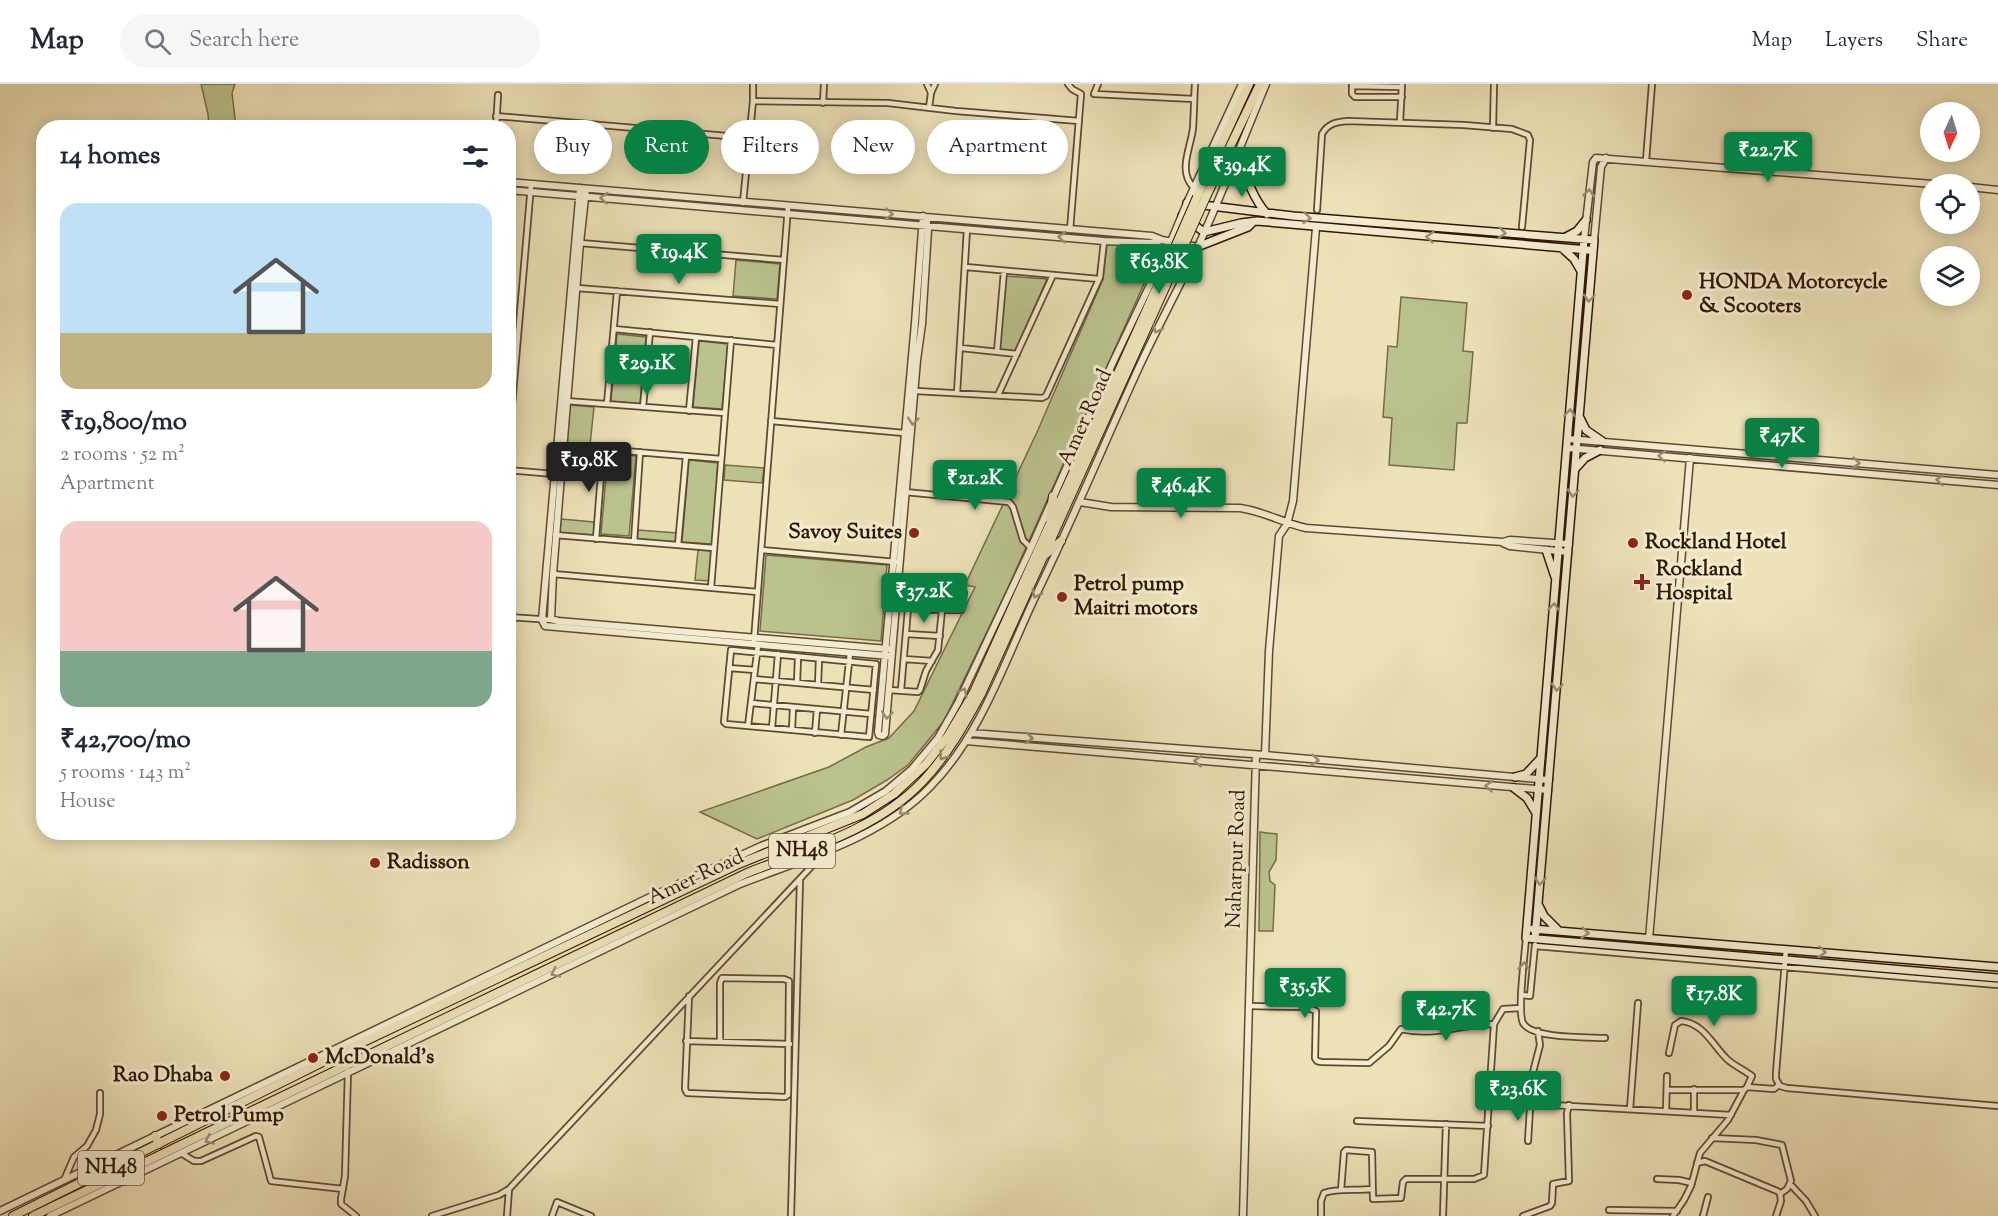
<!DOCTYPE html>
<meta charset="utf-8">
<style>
:root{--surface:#fff;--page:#f6f6f7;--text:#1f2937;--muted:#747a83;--line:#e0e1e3;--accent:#0b8043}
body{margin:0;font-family:"Sorts Mill Goudy",serif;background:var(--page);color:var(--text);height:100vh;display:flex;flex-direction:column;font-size:22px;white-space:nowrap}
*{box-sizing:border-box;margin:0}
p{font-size:20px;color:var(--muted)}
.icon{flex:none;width:33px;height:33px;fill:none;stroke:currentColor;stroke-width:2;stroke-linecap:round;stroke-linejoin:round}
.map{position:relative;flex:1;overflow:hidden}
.details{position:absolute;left:36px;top:36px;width:480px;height:720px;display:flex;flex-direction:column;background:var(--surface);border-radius:24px;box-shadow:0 3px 15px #0003}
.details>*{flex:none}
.banner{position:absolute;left:534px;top:36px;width:570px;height:54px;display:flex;gap:12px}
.needle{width:39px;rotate:184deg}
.buttons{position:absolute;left:1920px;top:18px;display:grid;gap:12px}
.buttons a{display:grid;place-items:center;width:60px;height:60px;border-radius:50%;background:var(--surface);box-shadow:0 3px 15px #0003;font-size:30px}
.price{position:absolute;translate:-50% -51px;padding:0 14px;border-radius:6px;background:var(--accent);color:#fff;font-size:20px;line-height:39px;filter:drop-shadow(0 2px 3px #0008)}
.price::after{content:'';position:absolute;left:50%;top:36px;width:18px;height:14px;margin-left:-9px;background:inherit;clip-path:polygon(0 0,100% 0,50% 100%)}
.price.selected{background:#222;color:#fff}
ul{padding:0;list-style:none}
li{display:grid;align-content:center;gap:12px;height:318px;padding:0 24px}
li span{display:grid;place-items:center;height:186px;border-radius:18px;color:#555}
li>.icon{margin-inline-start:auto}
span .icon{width:108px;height:108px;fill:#fffc;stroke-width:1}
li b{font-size:26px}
h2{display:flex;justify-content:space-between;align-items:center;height:72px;padding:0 24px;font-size:26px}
.chip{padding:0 21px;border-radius:27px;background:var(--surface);box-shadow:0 3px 15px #0003;font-size:21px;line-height:54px}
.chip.selected{background:var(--accent);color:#fff}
header{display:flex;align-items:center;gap:36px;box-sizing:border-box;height:84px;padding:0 30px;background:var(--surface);border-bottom:2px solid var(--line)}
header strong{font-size:28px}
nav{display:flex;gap:33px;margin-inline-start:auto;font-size:21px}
.search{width:420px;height:54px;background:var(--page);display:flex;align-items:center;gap:15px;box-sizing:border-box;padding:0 21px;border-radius:33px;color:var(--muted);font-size:22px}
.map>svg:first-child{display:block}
</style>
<header>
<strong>Map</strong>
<div class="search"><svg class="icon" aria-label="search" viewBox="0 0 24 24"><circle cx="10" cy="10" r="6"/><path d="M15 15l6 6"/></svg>Search here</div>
<nav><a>Map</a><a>Layers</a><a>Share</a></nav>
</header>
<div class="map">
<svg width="1998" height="1132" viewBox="0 0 1998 1132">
<rect width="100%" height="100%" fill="#ede1b8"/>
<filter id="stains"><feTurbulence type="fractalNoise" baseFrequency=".00333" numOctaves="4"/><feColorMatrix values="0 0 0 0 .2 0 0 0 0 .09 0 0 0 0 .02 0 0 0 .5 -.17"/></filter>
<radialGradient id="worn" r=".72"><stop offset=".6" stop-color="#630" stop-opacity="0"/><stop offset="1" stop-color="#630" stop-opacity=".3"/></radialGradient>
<path fill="#bac28e" stroke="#766c47" stroke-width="1.5" d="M 201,0 L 235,0 L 232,9 L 236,43 L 209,43 L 208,30 Z
M 1107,159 L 1160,164 L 1007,506 L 944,637 L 908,681 L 887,696 L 853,716 L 757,755 L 700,728 L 829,683 L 866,663 L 889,654 L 914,627 L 975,503 L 965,501 L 1038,346 L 1103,195 Z
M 736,176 L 780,180 L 777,215 L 733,212 Z
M 1006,192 L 1047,195 L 1015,267 L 999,265 Z
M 1401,213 L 1467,219 L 1463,267 L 1473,268 L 1467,339 L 1457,339 L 1454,386 L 1389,381 L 1392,334 L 1383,333 L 1388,262 L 1397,263 Z
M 617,250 L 646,253 L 640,320 L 611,317 Z
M 699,257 L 728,260 L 722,325 L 693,323 Z
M 570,321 L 594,323 L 590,361 L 567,359 Z
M 608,369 L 636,372 L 629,452 L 601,450 Z
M 689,376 L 718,379 L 712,460 L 682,458 Z
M 725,381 L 764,384 L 762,399 L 724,396 Z
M 561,435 L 594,438 L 594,451 L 560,449 Z
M 638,446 L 677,449 L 676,460 L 637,457 Z
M 698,466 L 713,467 L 710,497 L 695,496 Z
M 766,471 L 887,481 L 881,557 L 760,547 Z
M 1260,748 L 1277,750 L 1276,776 L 1269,788 L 1270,797 L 1275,801 L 1273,847 L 1259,847 Z"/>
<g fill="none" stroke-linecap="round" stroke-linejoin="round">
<g stroke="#604a2e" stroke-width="8">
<path id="minor" d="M 927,0 L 931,9
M 1068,0 L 1072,5 L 1081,10 L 1070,146
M 1098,0 L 1094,10 L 1194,15
M 1352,0 L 1352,10 L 1355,13 L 1402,13
M 1352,2 L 1402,3
M 753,17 L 888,19 L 956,27 L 1079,37
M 823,19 L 824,0
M 929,24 L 931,9 L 935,0
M 496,32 L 750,54
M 1400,38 L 1402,1
M 496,44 L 498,11
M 1493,44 L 1494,0
M 1646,77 L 1652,0
M 1194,104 C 1177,87 1191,64 1193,44 C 1194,29 1194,15 1195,0
M 743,119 L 753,17 L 753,0
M 1317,126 L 1322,50 C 1328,39 1337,38 1348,37 L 1464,41 L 1512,45 L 1528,51 L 1530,56 L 1522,143
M 580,159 L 784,176
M 966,183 L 1099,195
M 577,204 L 780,220
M 614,245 L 777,261
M 961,264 L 1017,270
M 997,268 L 1004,187
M 916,307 L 1042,314 L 1046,312 L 1100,193 L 1104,157
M 957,309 L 967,145
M 998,311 L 1053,191
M 566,317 L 725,329
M 607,320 L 617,207
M 643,323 L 650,248
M 689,327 L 696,253
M 771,337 L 904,349
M 564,362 L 721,375
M 508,368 L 531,101
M 508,386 L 554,390
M 905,408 L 1009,418 L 1013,423 L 1023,456 L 1031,464
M 555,451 L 714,464
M 596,455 L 603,365
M 634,458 L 640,368
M 678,461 L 686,372
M 761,466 L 896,478
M 553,490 L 758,508
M 711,504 L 731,256
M 908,524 L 942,526
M 931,526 L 932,504
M 508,533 L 553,536
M 906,550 L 940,552
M 754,557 L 788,123
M 731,566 L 876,580 L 869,653 L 726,640 L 724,638 Z
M 904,575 L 932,577
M 729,584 L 755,586
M 754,595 L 874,606
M 797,599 L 798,573
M 818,601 L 819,575
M 889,606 L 918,608 L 920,606 L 926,587 L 938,566 L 942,526 L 961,526 L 964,509 L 962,506 L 913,503 L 910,505 L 909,513 L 898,512
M 901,606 L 909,513
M 751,619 L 871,630
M 748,642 L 758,561
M 772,644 L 778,570
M 792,646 L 793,623
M 815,649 L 817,625
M 841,651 L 850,569
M 1526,854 C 1525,869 1517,928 1523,939 C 1532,955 1588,953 1605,954
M 1535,862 L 1998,901
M 1786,865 L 1776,989 L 1776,995 L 1780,1002 L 1787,1004 L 1998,1022
M 1521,911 L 1530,912 L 1535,861
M 689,912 L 685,1005 L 687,1009 L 785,1013 L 788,1011 L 789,897 L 784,895 L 722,894 L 720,899 L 720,957
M 1249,922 L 1305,923 L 1316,927 L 1315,974 L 1317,977 L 1321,978 L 1369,979 L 1389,962 L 1401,945 C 1432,953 1463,940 1494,940
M 686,957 L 790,960
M 1669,969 L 1675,941 L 1681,937 C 1704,939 1713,962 1728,976 C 1735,982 1744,986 1752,992 L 1747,1003
M 348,987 L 345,1092 L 341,1115 L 341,1120 L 356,1132
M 1694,1005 L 1694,1029
M 1668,1006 L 1744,1006
M 1490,1014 L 1534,1020 L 1731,1031
M 1630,1025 L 1638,919
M 1666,1027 L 1667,992
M 1357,1037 L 1488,1042
M 1712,1054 L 1756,1056 L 1782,1061 L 1791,1097 L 1787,1105 L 1780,1110
M 1528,1057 L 1532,992 L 1540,961 L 1538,947
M 181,1069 L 194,1077 L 201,1077 L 256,1052 L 259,1053 L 271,1097 L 343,1105
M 1697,1079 L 1705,1077 L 1777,1107 L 1780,1109 L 1781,1117 L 1776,1132
M 1657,1095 L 1679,1096 L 1692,1099
M 64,1096 L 74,1073 L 87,1062 L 96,1046 L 100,1030 L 100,1009
M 1790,1100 L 1806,1117 L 1815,1132
M 1341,1106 L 1344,1068 L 1346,1066 L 1372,1068 L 1373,1115 L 1401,1114 L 1403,1098 L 1406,1095 L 1474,1095 L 1484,1091 L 1494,940 L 1503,925 L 1521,924
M 1609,1126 L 1677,1127
M 432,1132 L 499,1111 L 509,1105 L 825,768
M 507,1132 L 509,1105
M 552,1132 L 557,1118 L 591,1132
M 791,1132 L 800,796
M 1321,1132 L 1321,1117 L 1324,1109 C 1337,1104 1357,1107 1372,1105
M 1443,1132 L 1446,1040
M 1523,1132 L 1550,1122 L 1552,1119 L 1553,1100 L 1569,1097 L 1567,1029 L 1569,1021
M 1673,1132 L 1684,1116 L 1691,1102 L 1700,1069 L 1728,1036 L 1744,1006 L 1747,1003 L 1774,1005 L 1779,1001
M 1703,1132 L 1708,1113"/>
</g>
<g stroke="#604a2e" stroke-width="9">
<path id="tertiary" d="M 508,98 L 1152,152 L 1162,156 L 1197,163
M 1970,103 L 1998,106
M 580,104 L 542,536 L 545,542 L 889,572
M 586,105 L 580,159 L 553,490 L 551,535 L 558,537 L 888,565
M 508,106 L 1104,157 L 1150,159 L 1162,156
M 923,132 L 915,239 L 878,648 L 879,651 L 883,652 L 885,650 L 917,276 L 922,240 L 928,146 L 926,133
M 1584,155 L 1593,78 L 1596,74 L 1933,100
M 1594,156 L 1601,83 L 1606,74
M 1568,355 L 1998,391
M 1567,364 L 1998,401
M 1080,418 L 1111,423 L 1240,424 C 1263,427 1283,439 1306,444 L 1503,458 L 1510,456 L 1569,460
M 1503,459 L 1510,462 L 1568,468
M 971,649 L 1265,671 L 1549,696
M 966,657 L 1548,706
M 1265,671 L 1269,567 L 1279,452 L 1287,440 L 1293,417 L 1316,144
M 1649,855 L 1690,374
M 0,1127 L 648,814 L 761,762 L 850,728 L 886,707 L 912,685 L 938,654 L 958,619 L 1031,464 L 1113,278 L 1172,155 L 1187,119 L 1242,0
M 50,1132 L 740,800 C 804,775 881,754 930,703 C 982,650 1005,576 1036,511 C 1071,439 1102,365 1135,292 C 1152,254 1172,217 1190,180 C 1218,121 1241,60 1266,0
M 1243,1132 L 1256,671"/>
</g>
<g stroke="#311700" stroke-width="10">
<path id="secondary" d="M 1238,69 C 1245,89 1252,114 1267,130
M 1187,119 L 1293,132 L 1594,156 L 1535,855
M 1182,132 L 1204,148 L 1241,139 L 1257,137 L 1588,166
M 1566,153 L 1577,147 L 1586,136
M 1584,155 L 1526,854 L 1998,894
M 1197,163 L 1248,143 L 1253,138
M 1562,164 L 1574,175 L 1581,187
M 1580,334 L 1586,346 L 1602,357
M 1576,384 L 1585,374 L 1600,366
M 1546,466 L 1555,493
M 1515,693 L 1526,690 L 1541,674
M 1514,704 L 1527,714 L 1536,729
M 1539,822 L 1544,832 L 1558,846
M 1533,845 L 1998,883"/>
</g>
<g stroke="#311700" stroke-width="10">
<path id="trunk" d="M 1197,113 L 1249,0
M 1205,115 L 1260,0
M 1050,435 L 1053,412
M 1046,470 L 1061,457
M 155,1052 L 159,1060
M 124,1097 L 135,1085
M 13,1132 L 357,961 L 741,779 L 863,730 L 894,710 L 926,680 L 948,652 L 974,608 L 1175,163
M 33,1132 L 747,789 C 807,765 876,746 922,698 C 947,672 964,641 981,610 L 1183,164"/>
</g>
<use href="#minor" stroke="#f3ecd1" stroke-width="4.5"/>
<use href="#tertiary" stroke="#f3ecd1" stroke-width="6"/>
<use href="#secondary" stroke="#f3ecd1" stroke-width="7"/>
<use href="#trunk" stroke="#ede1b8" stroke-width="8"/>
<g stroke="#311700" stroke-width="10" stroke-linecap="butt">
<path id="trunk-bridge" d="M 1175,163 L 1197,113
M 1183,164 L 1205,115"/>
</g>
<use href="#trunk-bridge" stroke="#ede1b8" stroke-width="8"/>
</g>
<defs><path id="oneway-chevron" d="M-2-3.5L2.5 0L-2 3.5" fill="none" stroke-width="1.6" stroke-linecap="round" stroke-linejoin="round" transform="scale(1.5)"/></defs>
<g stroke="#9c8c73">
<use href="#oneway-chevron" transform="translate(1589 109) rotate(-84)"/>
<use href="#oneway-chevron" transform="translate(604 114) rotate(-176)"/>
<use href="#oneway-chevron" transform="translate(889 130) rotate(3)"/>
<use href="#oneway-chevron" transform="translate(1307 134) rotate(5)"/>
<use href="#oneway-chevron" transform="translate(1502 149) rotate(5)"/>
<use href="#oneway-chevron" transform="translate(1062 153) rotate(-175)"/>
<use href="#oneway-chevron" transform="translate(1430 153) rotate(-175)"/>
<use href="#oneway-chevron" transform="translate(1589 214) rotate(95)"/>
<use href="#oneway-chevron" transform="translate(1157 245) rotate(116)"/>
<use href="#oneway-chevron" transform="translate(1570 329) rotate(-85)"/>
<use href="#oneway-chevron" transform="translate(913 337) rotate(95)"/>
<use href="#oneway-chevron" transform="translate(1662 372) rotate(-175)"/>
<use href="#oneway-chevron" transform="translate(1856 379) rotate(5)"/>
<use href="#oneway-chevron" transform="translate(1940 396) rotate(-175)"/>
<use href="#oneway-chevron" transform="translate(1573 409) rotate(95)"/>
<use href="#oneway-chevron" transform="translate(1036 510) rotate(116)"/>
<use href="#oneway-chevron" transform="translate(1554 523) rotate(-85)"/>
<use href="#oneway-chevron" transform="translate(1557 603) rotate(95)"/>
<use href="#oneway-chevron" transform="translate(963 608) rotate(-65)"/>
<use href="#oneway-chevron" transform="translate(887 631) rotate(96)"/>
<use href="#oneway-chevron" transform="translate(1029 654) rotate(4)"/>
<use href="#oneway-chevron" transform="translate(1315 676) rotate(5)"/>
<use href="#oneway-chevron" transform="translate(1198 677) rotate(-175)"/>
<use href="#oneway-chevron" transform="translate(1489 702) rotate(-176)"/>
<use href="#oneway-chevron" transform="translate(903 727) rotate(144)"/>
<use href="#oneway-chevron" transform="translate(1540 797) rotate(95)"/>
<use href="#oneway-chevron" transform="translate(1585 849) rotate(5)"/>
<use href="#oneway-chevron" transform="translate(1822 868) rotate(5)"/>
<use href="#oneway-chevron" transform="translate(1524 882) rotate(-86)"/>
<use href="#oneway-chevron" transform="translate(555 889) rotate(154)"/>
<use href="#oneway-chevron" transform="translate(209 1056) rotate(155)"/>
</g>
<use stroke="#988665" href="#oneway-chevron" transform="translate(943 672) rotate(127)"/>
<g fill="#8f2418" stroke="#f3ecd1" stroke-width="2">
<circle cx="1687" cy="211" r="6"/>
<circle cx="914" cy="449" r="6"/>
<circle cx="1633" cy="459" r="6"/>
<path d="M1639 489h6v6h6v6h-6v6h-6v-6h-6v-6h6z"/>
<circle cx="1062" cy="513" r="6"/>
<circle cx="375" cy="779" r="6"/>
<circle cx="313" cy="974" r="6"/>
<circle cx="225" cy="992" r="6"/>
<circle cx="162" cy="1032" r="6"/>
</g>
<g text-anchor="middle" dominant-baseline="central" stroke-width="6" stroke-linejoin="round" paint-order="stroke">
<g fill="#f3ecd1" stroke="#6b573f" stroke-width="1.5">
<rect x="769" y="750" width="66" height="34" rx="4.5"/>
<rect x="78" y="1067" width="66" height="34" rx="4.5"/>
</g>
<g font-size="20" font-weight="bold" fill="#311700">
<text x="802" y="767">NH48</text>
<text x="111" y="1084">NH48</text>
</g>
<g font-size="21" font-weight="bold" fill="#311700" stroke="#f3ecd1" text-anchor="start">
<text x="1699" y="199">HONDA Motorcycle<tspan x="1699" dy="24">&amp; Scooters</tspan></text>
<text x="902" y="449" text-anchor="end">Savoy Suites</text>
<text x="1645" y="459">Rockland Hotel</text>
<text x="1656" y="486">Rockland<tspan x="1656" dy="24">Hospital</tspan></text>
<text x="1074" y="501">Petrol pump<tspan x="1074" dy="24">Maitri motors</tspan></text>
<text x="387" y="779">Radisson</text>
<text x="325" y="974">McDonald's</text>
<text x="213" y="992" text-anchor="end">Rao Dhaba</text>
<text x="174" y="1032">Petrol Pump</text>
</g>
<g font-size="21" fill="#311700" stroke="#f3ecd1">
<text transform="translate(1086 334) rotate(-66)">Amer Road</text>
<text transform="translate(1237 775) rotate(-88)">Naharpur Road</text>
<text transform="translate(696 794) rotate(-25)">Amer Road</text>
</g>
</g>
<rect width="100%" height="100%" filter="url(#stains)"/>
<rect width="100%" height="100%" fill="url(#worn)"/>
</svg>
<div class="buttons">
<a><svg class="needle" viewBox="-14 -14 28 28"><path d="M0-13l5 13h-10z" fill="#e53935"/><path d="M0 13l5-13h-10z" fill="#747a83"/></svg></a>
<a><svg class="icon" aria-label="locate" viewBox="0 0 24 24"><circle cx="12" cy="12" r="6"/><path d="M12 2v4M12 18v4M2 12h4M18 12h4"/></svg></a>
<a><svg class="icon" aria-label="layers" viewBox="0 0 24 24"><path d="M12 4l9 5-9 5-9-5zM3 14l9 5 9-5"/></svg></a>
</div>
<b class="price" style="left:1768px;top:99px">₹22.7K</b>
<b class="price" style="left:1242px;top:114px">₹39.4K</b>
<b class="price" style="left:679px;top:201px">₹19.4K</b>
<b class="price" style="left:1159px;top:211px">₹63.8K</b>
<b class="price" style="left:647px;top:312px">₹29.1K</b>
<b class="price" style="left:1782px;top:385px">₹47K</b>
<b class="price selected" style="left:589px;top:409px">₹19.8K</b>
<b class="price" style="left:975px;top:427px">₹21.2K</b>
<b class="price" style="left:1181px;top:435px">₹46.4K</b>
<b class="price" style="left:924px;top:540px">₹37.2K</b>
<b class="price" style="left:1305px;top:935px">₹35.5K</b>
<b class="price" style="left:1714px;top:943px">₹17.8K</b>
<b class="price" style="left:1446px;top:958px">₹42.7K</b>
<b class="price" style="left:1518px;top:1038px">₹23.6K</b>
<div class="banner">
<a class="chip">Buy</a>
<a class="chip selected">Rent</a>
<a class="chip">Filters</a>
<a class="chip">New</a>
<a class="chip">Apartment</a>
</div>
<section class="details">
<h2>14 homes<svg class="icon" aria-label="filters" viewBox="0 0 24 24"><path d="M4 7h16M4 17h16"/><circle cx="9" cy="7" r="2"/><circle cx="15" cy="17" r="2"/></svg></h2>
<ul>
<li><span style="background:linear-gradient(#bfe0f5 70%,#c2b280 0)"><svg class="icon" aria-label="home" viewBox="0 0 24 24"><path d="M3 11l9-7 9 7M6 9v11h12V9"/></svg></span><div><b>₹19,800/mo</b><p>2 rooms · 52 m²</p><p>Apartment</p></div></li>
<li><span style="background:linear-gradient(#f6c9c9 70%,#7fa58c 0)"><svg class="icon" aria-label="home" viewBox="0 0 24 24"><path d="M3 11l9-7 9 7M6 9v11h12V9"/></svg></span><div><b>₹42,700/mo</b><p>5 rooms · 143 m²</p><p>House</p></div></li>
</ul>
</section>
</div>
